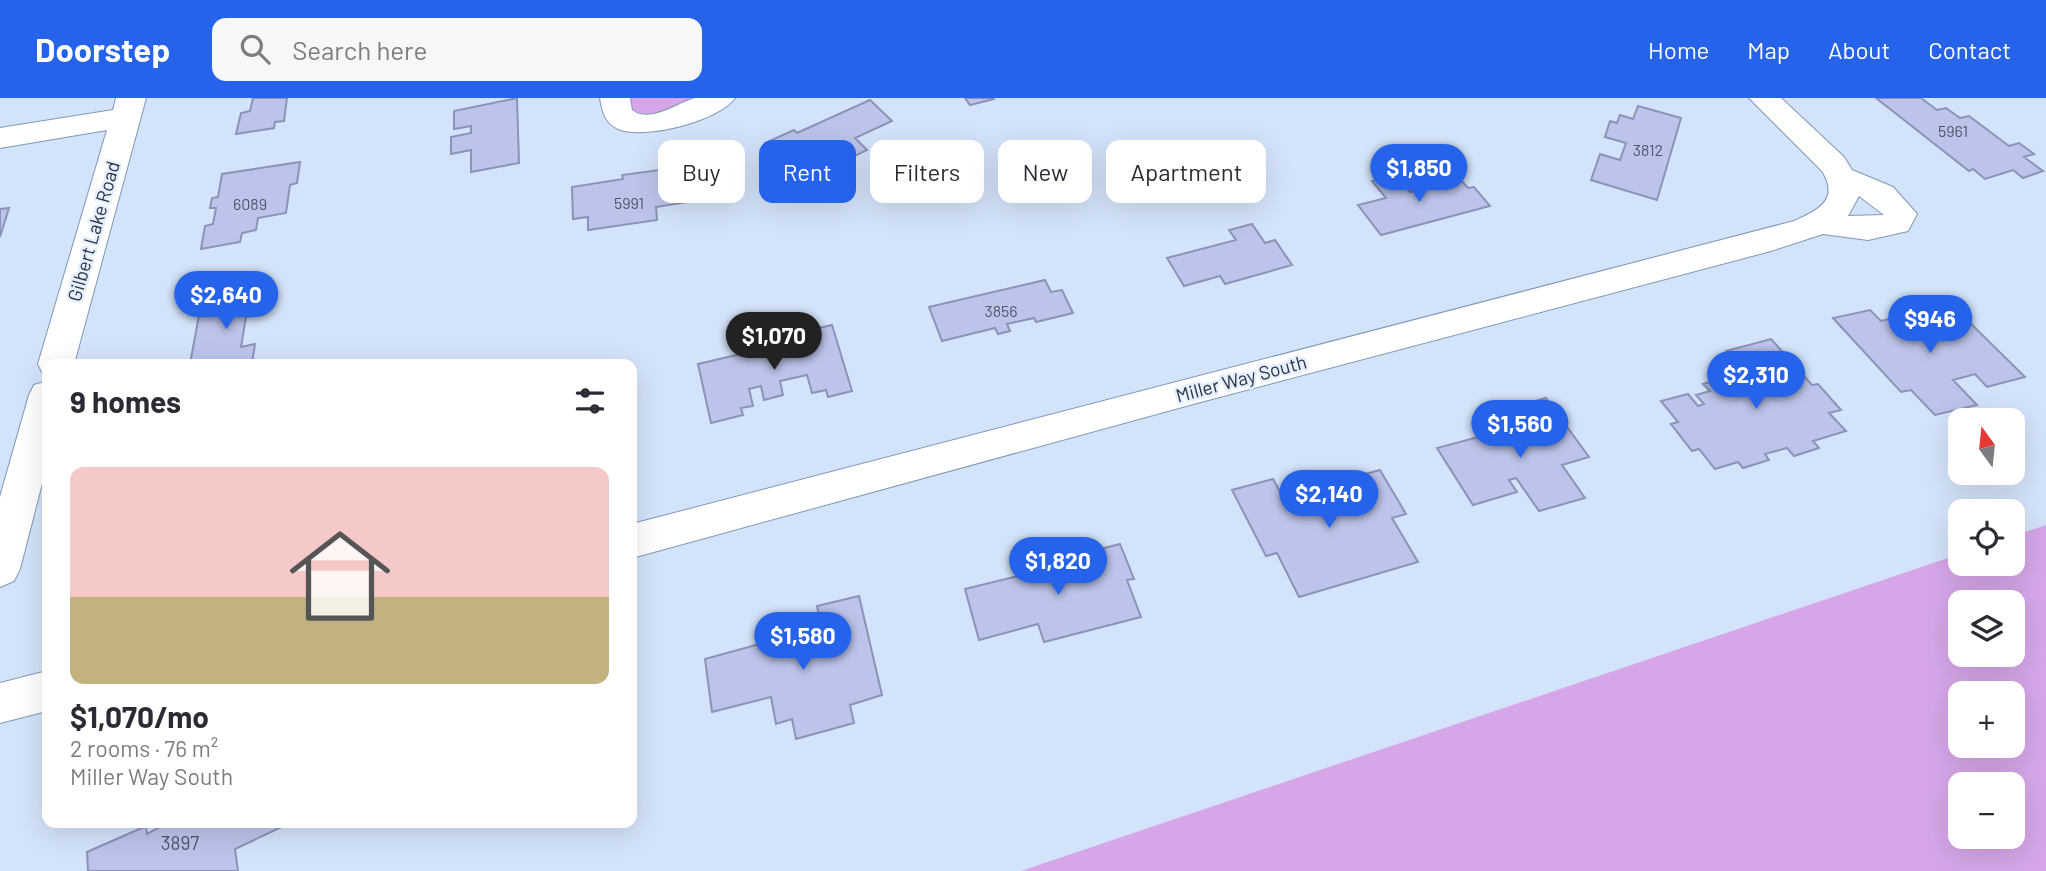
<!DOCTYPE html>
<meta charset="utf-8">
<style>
:root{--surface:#fff;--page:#f7f7f7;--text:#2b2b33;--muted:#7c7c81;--accent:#2563eb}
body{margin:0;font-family:Barlow,sans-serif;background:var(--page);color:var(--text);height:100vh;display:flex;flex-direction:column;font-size:26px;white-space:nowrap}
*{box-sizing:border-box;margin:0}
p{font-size:23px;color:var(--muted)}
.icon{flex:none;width:38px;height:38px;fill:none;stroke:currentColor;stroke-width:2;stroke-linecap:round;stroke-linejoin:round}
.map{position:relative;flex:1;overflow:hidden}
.sheet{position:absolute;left:42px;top:261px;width:595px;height:469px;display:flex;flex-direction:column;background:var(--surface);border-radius:14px;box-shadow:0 7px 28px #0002}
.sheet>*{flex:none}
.guide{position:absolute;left:658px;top:42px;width:665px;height:63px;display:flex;gap:14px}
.needle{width:46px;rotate:345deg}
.fabs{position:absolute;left:1948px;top:310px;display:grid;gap:14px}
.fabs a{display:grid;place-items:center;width:77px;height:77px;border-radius:14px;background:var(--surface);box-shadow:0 7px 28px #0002;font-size:35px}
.price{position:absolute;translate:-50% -60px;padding:0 16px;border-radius:24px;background:var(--accent);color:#fff;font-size:23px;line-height:46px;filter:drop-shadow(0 2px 4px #0008)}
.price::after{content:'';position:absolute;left:50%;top:42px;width:21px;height:16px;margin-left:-10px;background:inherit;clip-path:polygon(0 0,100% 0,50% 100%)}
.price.current{background:#222;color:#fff}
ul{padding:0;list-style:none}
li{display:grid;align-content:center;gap:14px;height:371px;padding:0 28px}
li span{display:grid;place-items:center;height:217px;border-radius:14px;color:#555}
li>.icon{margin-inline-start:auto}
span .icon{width:126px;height:126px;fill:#fffc;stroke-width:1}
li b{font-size:30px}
h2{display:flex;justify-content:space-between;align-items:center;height:84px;padding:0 28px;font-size:30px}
.pill{padding:0 24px;border-radius:14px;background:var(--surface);box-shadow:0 7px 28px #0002;font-size:24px;line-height:63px}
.pill.current{background:var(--accent);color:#fff}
header{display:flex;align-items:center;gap:42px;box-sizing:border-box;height:98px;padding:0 35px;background:var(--accent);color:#fff}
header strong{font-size:33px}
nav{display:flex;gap:38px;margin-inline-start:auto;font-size:24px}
.search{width:490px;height:63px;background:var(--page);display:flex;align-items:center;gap:18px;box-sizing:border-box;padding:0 24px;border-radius:14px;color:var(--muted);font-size:26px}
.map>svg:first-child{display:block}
</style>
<header>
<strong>Doorstep</strong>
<div class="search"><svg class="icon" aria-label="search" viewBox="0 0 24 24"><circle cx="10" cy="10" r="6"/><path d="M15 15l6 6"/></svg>Search here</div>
<nav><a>Home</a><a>Map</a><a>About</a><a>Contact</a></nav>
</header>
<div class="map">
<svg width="2046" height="773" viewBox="0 0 2046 773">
<rect width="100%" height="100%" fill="#d3e3f9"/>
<path fill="#d6a6e9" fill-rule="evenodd" d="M 626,0 L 707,0 C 685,7 635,33 626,0 Z
M 2046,427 L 2046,773 L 1021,773 L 1960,456 L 1960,466 L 2012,466 L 2013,438 ZM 1960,504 L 2012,504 L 2012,556 L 1960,556 ZM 1960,595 L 2012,595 L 2012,648 L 1960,648 ZM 1960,686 L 2012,686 L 2012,738 L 1960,738 Z"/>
<path fill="#bcc4ec" stroke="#8b93b9" stroke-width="2" d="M 253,0 L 287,0 L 284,23 L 275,24 L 274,30 L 236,36 L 241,15 L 250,13 Z
M 517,0 L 519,65 L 471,74 L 471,52 L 451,56 L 451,39 L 471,35 L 471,28 L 454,31 L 454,13 Z
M 965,0 L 993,0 L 994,1 L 970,7 Z
M 1876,0 L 1921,0 L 1937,12 L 1946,10 L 1960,20 L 1969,18 L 2009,48 L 2019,45 L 2034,56 L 2024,59 L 2043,73 L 2023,80 L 2013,72 L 1985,81 L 1973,71 L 1969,73 Z
M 870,2 L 892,23 L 855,40 L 867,52 L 840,65 L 827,52 L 796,66 L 789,58 L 780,62 L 765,45 L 794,32 L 797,35 Z
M 1638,8 L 1681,20 L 1657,102 L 1591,82 L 1600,56 L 1620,62 L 1626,45 L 1605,39 L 1610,23 L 1617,25 L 1620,17 L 1633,21 Z
M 300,64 L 297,85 L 290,87 L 286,115 L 258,120 L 256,132 L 242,135 L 240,144 L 201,151 L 205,128 L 213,126 L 216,110 L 210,110 L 212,100 L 218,99 L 222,76 Z
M 709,68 L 713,100 L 656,109 L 657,122 L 588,132 L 588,119 L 573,121 L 572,89 L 623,81 L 622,77 L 659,72 L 660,76 Z
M 1396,77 L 1410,94 L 1459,80 L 1468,90 L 1474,89 L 1490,108 L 1381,137 L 1358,107 L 1386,100 L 1372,83 Z
M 9,110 L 0,139 L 0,111 Z
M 1252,126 L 1265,145 L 1275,142 L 1292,167 L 1225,186 L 1220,178 L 1184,188 L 1167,160 L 1236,142 L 1229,132 Z
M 1045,182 L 1051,194 L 1062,192 L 1073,215 L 1036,224 L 1034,220 L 1007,226 L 1010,233 L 998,236 L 995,230 L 942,243 L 929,209 Z
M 268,194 L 265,216 L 246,219 L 241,249 L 255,246 L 252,266 L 190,266 L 201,206 Z
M 1870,212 L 1881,223 L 1930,212 L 1937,218 L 1958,213 L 2025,279 L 1987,289 L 1975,276 L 1953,282 L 1977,307 L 1935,317 L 1911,292 L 1901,294 L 1833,220 Z
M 832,227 L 852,293 L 828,299 L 826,292 L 812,295 L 807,277 L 780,283 L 783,297 L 764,302 L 761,288 L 749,291 L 753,308 L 741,310 L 743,317 L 711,325 L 698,266 L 745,255 L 743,249 L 765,244 L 766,250 L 795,243 L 793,236 Z
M 1771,241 L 1812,287 L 1818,286 L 1841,312 L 1829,315 L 1846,333 L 1813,343 L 1819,350 L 1794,358 L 1787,350 L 1765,356 L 1769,362 L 1743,370 L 1738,364 L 1715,371 L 1699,351 L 1692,353 L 1671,326 L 1678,324 L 1661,303 L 1688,296 L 1698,308 L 1704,306 L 1696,297 L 1710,293 L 1703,286 L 1730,278 L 1744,295 L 1760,291 L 1726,253 Z
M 1546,300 L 1589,359 L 1562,367 L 1585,400 L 1539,413 L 1516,380 L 1509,382 L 1517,394 L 1473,407 L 1437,350 L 1527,326 L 1515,309 Z
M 1380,372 L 1406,416 L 1392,420 L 1418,464 L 1299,499 L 1277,455 L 1266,458 L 1232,392 L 1273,381 L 1283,399 L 1310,391 L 1307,386 L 1325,381 L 1328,386 Z
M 1120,446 L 1134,481 L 1127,482 L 1141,519 L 1044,544 L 1038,526 L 979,542 L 965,491 L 1026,476 L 1023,469 L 1044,463 L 1047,470 L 1075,463 L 1073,458 Z
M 859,498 L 882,597 L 850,607 L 854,625 L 796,641 L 792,621 L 776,626 L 771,599 L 712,614 L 705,561 L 767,544 L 766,535 L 793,528 L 794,538 L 822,531 L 817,508 Z
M 169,724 L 292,724 L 235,751 L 238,773 L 88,773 L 87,754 L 146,728 L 147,736 Z"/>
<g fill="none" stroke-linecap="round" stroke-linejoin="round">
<g stroke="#7f98ba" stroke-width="2">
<path id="street" d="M 116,0 L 146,0 L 74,266 L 47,266 L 47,277 L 43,276 L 38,266 L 107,32 L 0,50 L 0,30 L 113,12 Z
M 600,0 L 630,0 L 632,12 C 650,26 677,5 695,0 C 707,0 723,0 735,0 C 719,23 644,42 618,31 C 605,25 602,13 600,0 Z
M 1749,0 L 1781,0 L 1844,59 L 1852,72 L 1893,89 L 1917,116 L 1908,133 L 1868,142 L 1823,136 L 1771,153 L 1197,305 L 632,460 L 632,426 L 1794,123 C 1818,112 1840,102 1822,73 ZM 1859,98 L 1884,117 L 1848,118 Z
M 47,283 L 47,366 L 20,471 L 14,483 L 0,489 L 0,399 L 29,297 L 34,287 Z
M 47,573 L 47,613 L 0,625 L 0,585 Z"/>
</g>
<use href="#street" fill="#fff" fill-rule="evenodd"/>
</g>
<g text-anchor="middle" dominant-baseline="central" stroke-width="5" stroke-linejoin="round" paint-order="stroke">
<g font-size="16" fill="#4e586c">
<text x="1953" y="32">5961</text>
<text x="1648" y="51">3812</text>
<text x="629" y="104">5991</text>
<text x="250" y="105">6089</text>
<text x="1001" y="212">3856</text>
</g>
<g font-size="19" fill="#2a3442" stroke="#e5effe">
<text transform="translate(93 133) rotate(-74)">Gilbert Lake Road</text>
<text transform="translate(1241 280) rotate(-15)">Miller Way South</text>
</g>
<g font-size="19" fill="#4e586c">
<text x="180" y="744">3897</text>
</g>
</g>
</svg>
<div class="fabs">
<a><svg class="needle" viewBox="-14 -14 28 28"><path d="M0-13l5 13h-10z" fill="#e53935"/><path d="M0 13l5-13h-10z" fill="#7c7c81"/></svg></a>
<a><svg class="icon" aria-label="locate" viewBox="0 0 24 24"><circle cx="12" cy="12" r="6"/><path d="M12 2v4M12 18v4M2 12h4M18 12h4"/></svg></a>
<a><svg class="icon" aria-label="layers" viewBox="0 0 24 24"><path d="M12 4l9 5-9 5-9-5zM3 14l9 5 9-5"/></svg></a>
<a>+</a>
<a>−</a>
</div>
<b class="price" style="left:1419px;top:106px">$1,850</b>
<b class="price" style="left:226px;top:233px">$2,640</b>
<b class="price" style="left:1930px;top:257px">$946</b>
<b class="price current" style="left:774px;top:274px">$1,070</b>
<b class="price" style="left:1756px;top:313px">$2,310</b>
<b class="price" style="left:1520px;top:362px">$1,560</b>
<b class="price" style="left:1329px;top:432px">$2,140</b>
<b class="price" style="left:1058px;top:499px">$1,820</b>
<b class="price" style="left:803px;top:574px">$1,580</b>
<div class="guide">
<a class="pill">Buy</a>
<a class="pill current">Rent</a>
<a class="pill">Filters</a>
<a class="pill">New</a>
<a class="pill">Apartment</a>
</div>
<section class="sheet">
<h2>9 homes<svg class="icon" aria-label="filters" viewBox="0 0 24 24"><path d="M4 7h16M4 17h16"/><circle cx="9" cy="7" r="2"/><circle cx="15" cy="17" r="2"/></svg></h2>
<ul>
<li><span style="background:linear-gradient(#f6c9c9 60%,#c2b280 0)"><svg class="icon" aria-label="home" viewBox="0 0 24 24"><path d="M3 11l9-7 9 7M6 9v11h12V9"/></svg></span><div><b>$1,070/mo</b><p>2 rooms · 76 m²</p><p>Miller Way South</p></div></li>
</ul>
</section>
</div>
